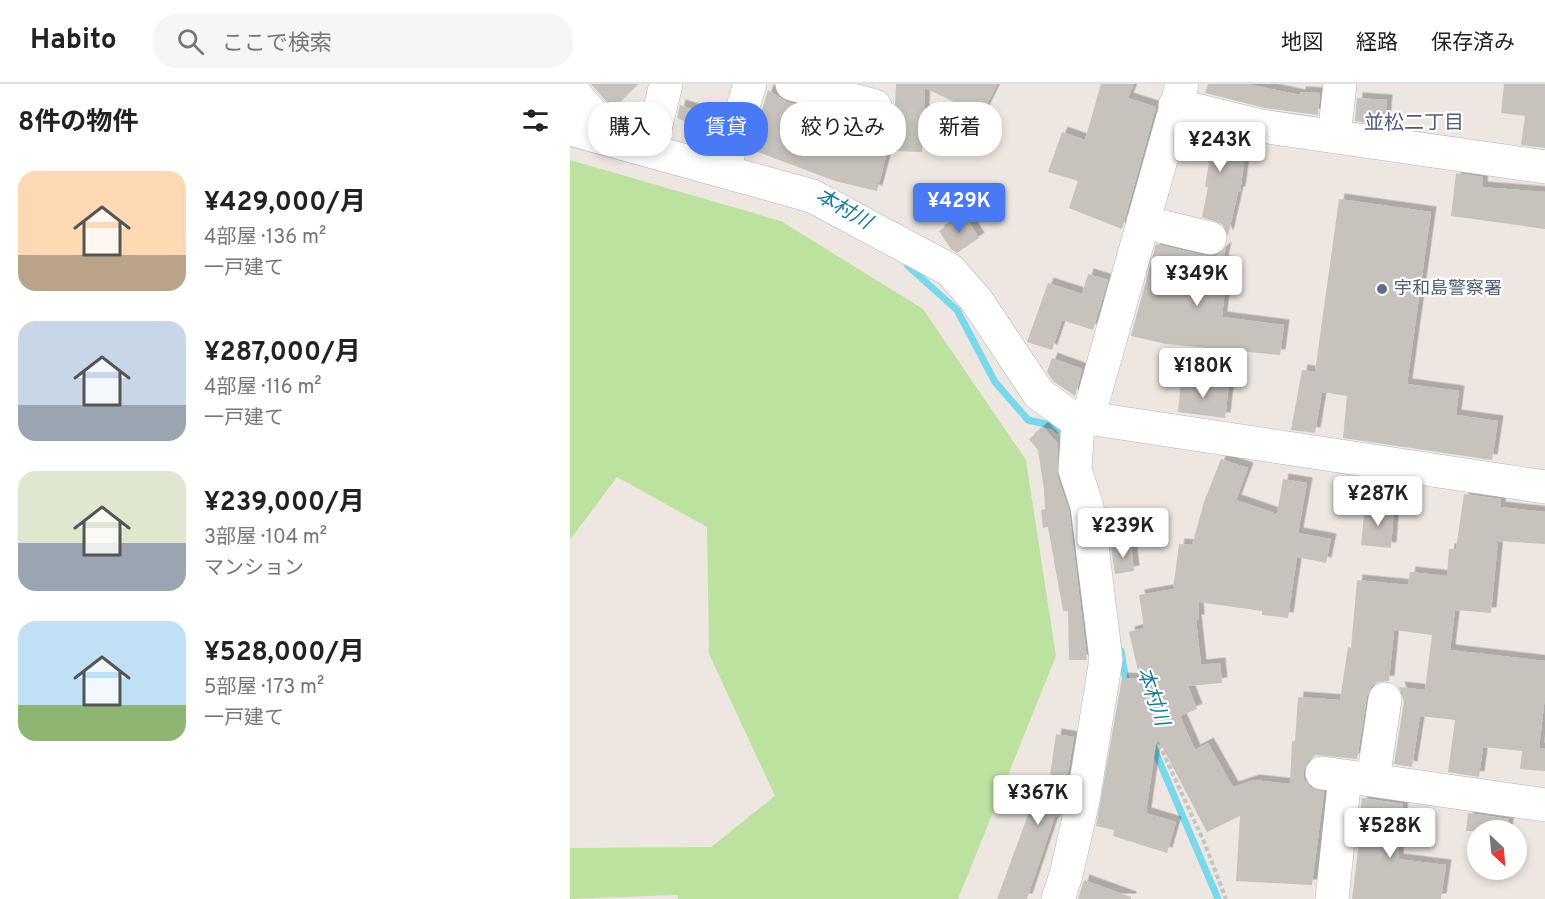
<!DOCTYPE html>
<html lang="ja">
<meta charset="utf-8">
<style>
:root{--surface:#fff;--page:#f6f6f6;--text:#222;--muted:#767676;--line:#e0e0e0;--accent:#4979f4}
body{margin:0;font-family:Overpass,"Noto Sans JP",sans-serif;background:var(--page);color:var(--text);height:100vh;display:flex;flex-direction:column;font-size:22px;white-space:nowrap}
*{box-sizing:border-box;margin:0}
p{font-size:20px;color:var(--muted)}
.icon{flex:none;width:33px;height:33px;fill:none;stroke:currentColor;stroke-width:2;stroke-linecap:round;stroke-linejoin:round}
.map{position:relative;flex:1;overflow:hidden}
.sheet{display:flex;flex-direction:column;background:var(--surface);width:570px}
.sheet>*{flex:none}
.banner{position:absolute;left:18px;top:18px;width:570px;height:54px;display:flex;gap:12px}
.needle{width:39px;rotate:154deg}
.fabs{position:absolute;left:897px;top:736px;display:grid;gap:12px}
.fabs a{display:grid;place-items:center;width:60px;height:60px;border-radius:50%;background:var(--surface);box-shadow:0 3px 9px #0003;font-size:30px}
.price{position:absolute;translate:-50% -51px;padding:0 14px;border-radius:6px;background:#fff;color:#222;font-size:20px;line-height:39px;filter:drop-shadow(0 2px 3px #0008)}
.price::after{content:'';position:absolute;left:50%;top:36px;width:18px;height:14px;margin-left:-9px;background:inherit;clip-path:polygon(0 0,100% 0,50% 100%)}
.price.selected{background:var(--accent);color:#fff}
ul{padding:0;list-style:none}
li{display:flex;align-items:center;gap:18px;height:150px;padding:0 18px}
li span{display:grid;place-items:center;flex:none;width:168px;height:120px;border-radius:18px;color:#555}
li>.icon{margin-inline-start:auto}
span .icon{width:72px;height:72px;fill:#fffc;stroke-width:1}
li b{font-size:26px}
h2{display:flex;justify-content:space-between;align-items:center;height:72px;padding:0 18px;font-size:26px}
.tag{padding:0 21px;border-radius:24px;background:var(--surface);box-shadow:0 3px 9px #0003;font-size:21px;line-height:54px}
.tag.selected{background:var(--accent);color:#fff}
header{display:flex;align-items:center;gap:36px;box-sizing:border-box;height:84px;padding:0 30px;background:var(--surface);border-bottom:2px solid var(--line)}
header strong{font-size:28px}
nav{display:flex;gap:33px;margin-inline-start:auto;font-size:21px}
.search{width:420px;height:54px;background:var(--page);display:flex;align-items:center;gap:15px;box-sizing:border-box;padding:0 21px;border-radius:24px;color:var(--muted);font-size:22px}
main{display:flex;flex:1;min-height:0}
.map>svg:first-child{display:block}
</style>
<header>
<strong>Habito</strong>
<div class="search"><svg class="icon" aria-label="search" viewBox="0 0 24 24"><circle cx="10" cy="10" r="6"/><path d="M15 15l6 6"/></svg>ここで検索</div>
<nav><a>地図</a><a>経路</a><a>保存済み</a></nav>
</header>
<main>
<section class="sheet">
<h2>8件の物件<svg class="icon" aria-label="filters" viewBox="0 0 24 24"><path d="M4 7h16M4 17h16"/><circle cx="9" cy="7" r="2"/><circle cx="15" cy="17" r="2"/></svg></h2>
<ul>
<li><span style="background:linear-gradient(#ffd9b3 70%,#b9a48a 0)"><svg class="icon" aria-label="home" viewBox="0 0 24 24"><path d="M3 11l9-7 9 7M6 9v11h12V9"/></svg></span><div><b>¥429,000/月</b><p>4部屋 · 136 m²</p><p>一戸建て</p></div></li>
<li><span style="background:linear-gradient(#c9d6e8 70%,#9aa5b1 0)"><svg class="icon" aria-label="home" viewBox="0 0 24 24"><path d="M3 11l9-7 9 7M6 9v11h12V9"/></svg></span><div><b>¥287,000/月</b><p>4部屋 · 116 m²</p><p>一戸建て</p></div></li>
<li><span style="background:linear-gradient(#dfe7d0 60%,#9aa5b1 0)"><svg class="icon" aria-label="home" viewBox="0 0 24 24"><path d="M3 11l9-7 9 7M6 9v11h12V9"/></svg></span><div><b>¥239,000/月</b><p>3部屋 · 104 m²</p><p>マンション</p></div></li>
<li><span style="background:linear-gradient(#bfe0f5 70%,#8fb573 0)"><svg class="icon" aria-label="home" viewBox="0 0 24 24"><path d="M3 11l9-7 9 7M6 9v11h12V9"/></svg></span><div><b>¥528,000/月</b><p>5部屋 · 173 m²</p><p>一戸建て</p></div></li>
</ul>
</section>
<div class="map">
<svg width="975" height="815" viewBox="0 0 975 815">
<defs>
<filter id="shadow"><feDropShadow dx="5.5" dy="-5.5" stdDeviation="0" flood-color="#0004"/></filter>
</defs>
<rect width="100%" height="100%" fill="#eee7e1"/>
<path fill="#bde2a0" d="M 0,76 L 211,137 L 353,225 L 456,376 L 486,572 L 388,815 L 108,815 L 107,811 L 0,815 L 0,764 L 141,763 L 205,712 L 139,570 L 137,443 L 47,393 L 0,456 Z"/>
<g fill="none" stroke-linecap="round" stroke-linejoin="round">
<path stroke="#79d8eb" stroke-width="7" d="M 338,182 L 387,226 L 425,298 L 458,336 L 484,342 L 488,346
M 551,567 L 557,603
M 582,660 L 648,815"/>
</g>
<path fill="#c7c2bc" filter="url(#shadow)" d="M 21,0 L 68,0 L 43,25 Z
M 326,0 L 427,0 L 412,31 L 355,4 L 352,68 L 323,67 Z
M 531,0 L 564,0 L 558,14 L 586,23 L 552,145 L 499,124 L 508,97 L 478,88 L 492,48 L 515,56 Z
M 638,0 L 677,0 L 730,11 L 730,8 L 750,9 L 748,31 L 695,24 L 635,9 Z
M 934,0 L 975,0 L 975,64 L 951,61 L 955,32 L 931,29 Z
M 198,6 L 217,18 L 239,24 L 271,39 L 269,43 L 320,57 L 307,107 L 265,97 L 180,65 Z
M 787,14 L 817,16 L 815,41 L 785,37 Z
M 110,21 L 150,33 L 142,60 L 120,53 L 124,41 L 107,34 Z
M 619,44 L 677,58 L 670,108 L 668,108 L 658,152 L 652,140 L 632,133 L 638,103 L 635,103 L 640,72 L 613,67 Z
M 886,89 L 913,93 L 912,103 L 975,108 L 975,145 L 881,132 Z
M 769,115 L 861,128 L 837,300 L 889,307 L 886,331 L 928,337 L 922,376 L 773,354 L 777,312 L 752,308 L 745,349 L 721,346 L 732,286 L 745,288 Z
M 394,130 L 409,154 L 387,169 L 381,165 L 369,147 Z
M 586,160 L 636,172 L 646,172 L 656,163 L 653,177 L 658,178 L 652,233 L 714,241 L 710,271 L 596,260 L 561,252 Z
M 518,190 L 538,196 L 523,246 L 492,236 L 482,266 L 457,258 L 478,199 L 512,210 Z
M 482,274 L 512,285 L 505,312 L 483,297 L 477,288 Z
M 611,296 L 659,301 L 655,334 L 608,328 Z
M 473,343 L 488,360 L 487,392 L 499,426 L 517,576 L 499,576 L 498,527 L 493,527 L 478,443 L 473,444 L 471,426 L 475,425 L 474,406 L 468,366 L 459,355 Z
M 651,375 L 678,384 L 666,416 L 707,430 L 713,395 L 737,399 L 728,449 L 761,455 L 756,479 L 727,473 L 718,534 L 692,531 L 692,527 L 628,518 L 629,536 L 626,536 L 631,581 L 650,579 L 652,599 L 618,602 L 627,625 L 610,632 L 625,666 L 638,659 L 663,703 L 684,696 L 720,700 L 722,657 L 725,657 L 728,613 L 770,616 L 778,563 L 781,564 L 787,496 L 838,501 L 840,488 L 877,492 L 879,465 L 886,465 L 894,410 L 931,415 L 930,423 L 975,428 L 975,460 L 928,457 L 921,529 L 885,526 L 880,566 L 975,577 L 975,612 L 969,664 L 975,665 L 975,687 L 950,685 L 952,667 L 913,663 L 909,693 L 878,688 L 885,636 L 850,632 L 842,683 L 824,680 L 834,618 L 829,603 L 855,606 L 862,551 L 824,546 L 819,597 L 808,598 L 801,603 L 797,612 L 787,675 L 746,671 L 738,677 L 734,686 L 734,695 L 740,703 L 754,708 L 742,801 L 666,797 L 670,732 L 637,748 L 587,653 L 576,729 L 606,738 L 597,769 L 543,752 L 544,746 L 526,742 L 552,594 L 570,595 L 559,548 L 574,544 L 569,511 L 603,505 L 609,460 L 622,461 L 634,418 Z
M 795,422 L 824,424 L 821,464 L 791,461 Z
M 561,461 L 564,487 L 545,490 L 541,464 Z
M 486,650 L 504,653 L 490,733 L 485,732 L 457,815 L 427,815 L 466,709 L 477,712 Z
M 792,714 L 833,720 L 828,775 L 876,781 L 871,815 L 782,815 L 789,759 L 787,759 Z
M 898,729 L 939,735 L 937,747 L 896,747 Z
M 514,796 L 561,813 L 561,815 L 508,815 Z"/>
<g fill="none" stroke-linecap="round" stroke-linejoin="round">
<g stroke="#b1b5bd" stroke-width="34">
<path id="minor" d="M 222,0 L 305,22
M 0,5 L 31,40 L 28,52
M 605,21 L 691,42 L 975,83
M 0,45 L 242,112 L 380,186 L 407,217 L 469,310 L 508,338
M 764,53 L 770,0
M 80,65 L 96,0
M 153,87 L 180,0
M 573,138 L 640,154
M 518,334 L 612,1
M 508,338 L 518,334 L 975,403
M 752,689 L 975,721
M 803,696 L 815,615
M 488,815 L 496,791 L 513,717 L 536,575 L 517,422 L 505,386 L 508,338
M 762,815 L 775,692"/>
</g>
<path stroke="#c4c4c4" stroke-width="4" stroke-dasharray="4.5 3" stroke-linecap="butt" d="M 561,599 L 635,760 L 656,815"/>
<use href="#minor" stroke="#fff" stroke-width="33"/>
</g>
<circle fill="#5c6f8a" stroke="#fff" stroke-width="2" cx="812" cy="205" r="6"/>
<g text-anchor="middle" dominant-baseline="central" stroke-width="4.5" stroke-linejoin="round" paint-order="stroke">
<g font-size="18" fill="#4e5e75" stroke="#fff" text-anchor="start">
<text x="824" y="205">宇和島警察署</text>
</g>
<g font-size="20" fill="#4f5c7e" stroke="#fff">
<text x="844" y="40">並松二丁目</text>
</g>
<g font-size="20" font-style="italic" fill="#137b9d" stroke="#fff">
<text transform="translate(273 126) rotate(30)">本村川</text>
<text transform="translate(582 613) rotate(71)">本村川</text>
</g>
</g>
</svg>
<div class="fabs">
<a><svg class="needle" viewBox="-14 -14 28 28"><path d="M0-13l5 13h-10z" fill="#e53935"/><path d="M0 13l5-13h-10z" fill="#767676"/></svg></a>
</div>
<b class="price" style="left:650px;top:89px">¥243K</b>
<b class="price selected" style="left:389px;top:150px">¥429K</b>
<b class="price" style="left:627px;top:223px">¥349K</b>
<b class="price" style="left:633px;top:315px">¥180K</b>
<b class="price" style="left:808px;top:443px">¥287K</b>
<b class="price" style="left:553px;top:475px">¥239K</b>
<b class="price" style="left:468px;top:742px">¥367K</b>
<b class="price" style="left:820px;top:775px">¥528K</b>
<div class="banner">
<a class="tag">購入</a>
<a class="tag selected">賃貸</a>
<a class="tag">絞り込み</a>
<a class="tag">新着</a>
</div>
</div>
</main>
